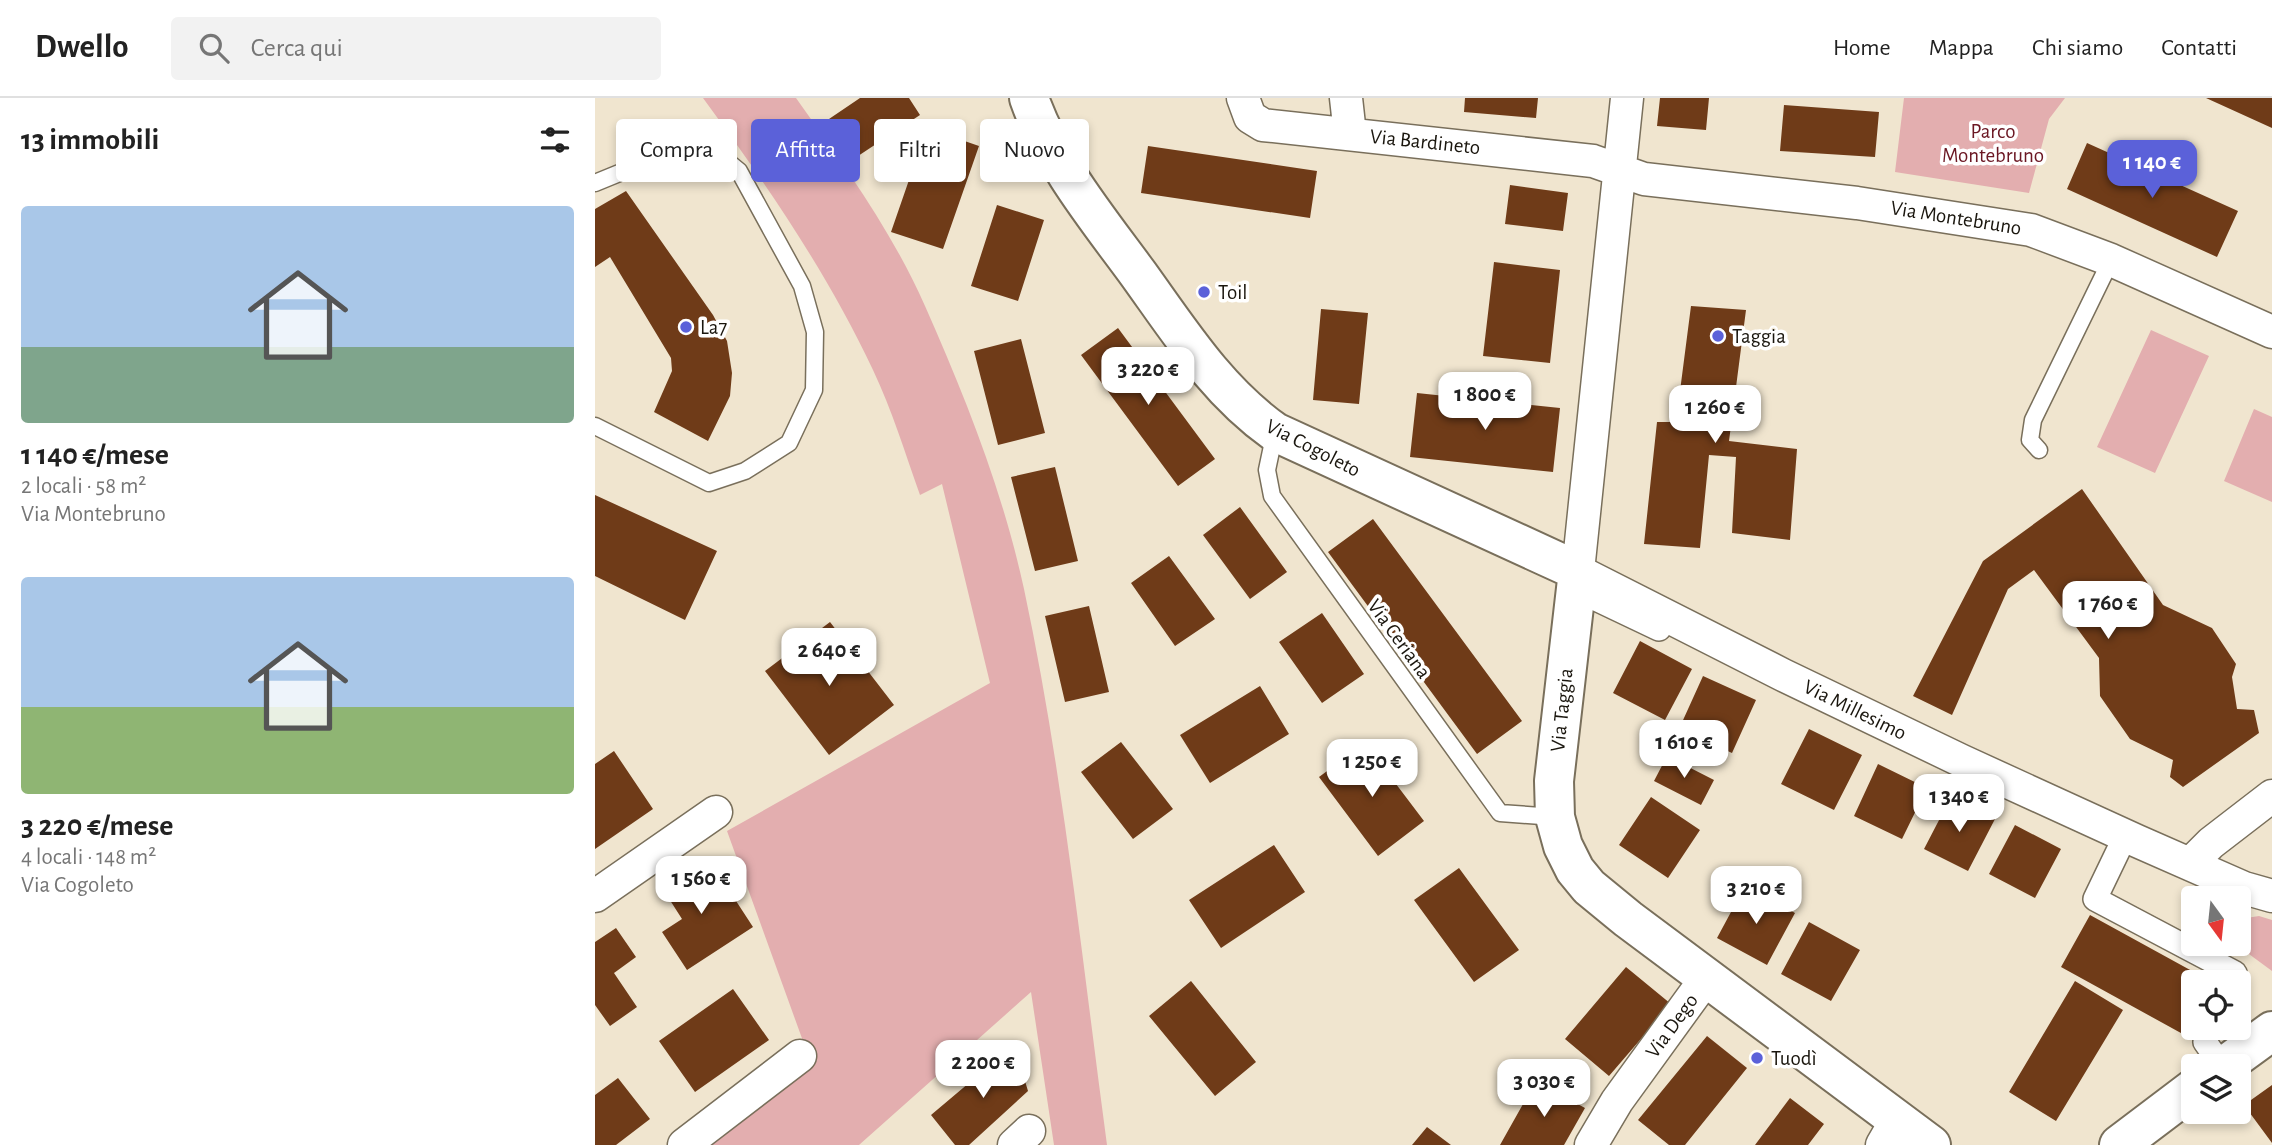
<!DOCTYPE html>
<html lang="it">
<meta charset="utf-8">
<style>
:root{--surface:#fff;--page:#f2f2f2;--text:#222;--muted:#767676;--line:#e0e0e0;--accent:#5b61d9}
body{margin:0;font-family:"Alegreya Sans",sans-serif;background:var(--page);color:var(--text);height:100vh;display:flex;flex-direction:column;font-size:26px;white-space:nowrap}
*{box-sizing:border-box;margin:0}
p{font-size:23px;color:var(--muted)}
.icon{flex:none;width:38px;height:38px;fill:none;stroke:currentColor;stroke-width:2;stroke-linecap:round;stroke-linejoin:round}
.map{position:relative;flex:1;overflow:hidden}
.side{display:flex;flex-direction:column;background:var(--surface);width:595px}
.side>*{flex:none}
.top-card{position:absolute;left:21px;top:21px;width:665px;height:63px;display:flex;gap:14px}
.needle{width:46px;rotate:165deg}
.fabs{position:absolute;left:1586px;top:788px;display:grid;gap:14px}
.fabs a{display:grid;place-items:center;width:70px;height:70px;border-radius:7px;background:var(--surface);box-shadow:0 4px 10px #0003;font-size:35px}
.price{position:absolute;translate:-50% -60px;padding:0 16px;border-radius:14px;background:#fff;color:#222;font-size:23px;line-height:46px;filter:drop-shadow(0 2px 4px #0008)}
.price::after{content:'';position:absolute;left:50%;top:42px;width:21px;height:16px;margin-left:-10px;background:inherit;clip-path:polygon(0 0,100% 0,50% 100%)}
.price.selected{background:var(--accent);color:#fff}
ul{padding:0;list-style:none}
li{display:grid;align-content:center;gap:14px;height:371px;padding:0 21px}
li span{display:grid;place-items:center;height:217px;border-radius:7px;color:#555}
li>.icon{margin-inline-start:auto}
span .icon{width:126px;height:126px;fill:#fffc;stroke-width:1}
li b{font-size:30px}
h2{display:flex;justify-content:space-between;align-items:center;height:84px;padding:0 21px;font-size:30px}
.tag{padding:0 24px;border-radius:7px;background:var(--surface);box-shadow:0 4px 10px #0003;font-size:24px;line-height:63px}
.tag.selected{background:var(--accent);color:#fff}
header{display:flex;align-items:center;gap:42px;box-sizing:border-box;height:98px;padding:0 35px;background:var(--surface);border-bottom:2px solid var(--line)}
header strong{font-size:33px}
nav{display:flex;gap:38px;margin-inline-start:auto;font-size:24px}
.search{width:490px;height:63px;background:var(--page);display:flex;align-items:center;gap:18px;box-sizing:border-box;padding:0 24px;border-radius:7px;color:var(--muted);font-size:26px}
main{display:flex;flex:1;min-height:0}
.map>svg:first-child{display:block}
</style>
<header>
<strong>Dwello</strong>
<div class="search"><svg class="icon" aria-label="search" viewBox="0 0 24 24"><circle cx="10" cy="10" r="6"/><path d="M15 15l6 6"/></svg>Cerca qui</div>
<nav><a>Home</a><a>Mappa</a><a>Chi siamo</a><a>Contatti</a></nav>
</header>
<main>
<section class="side">
<h2>13 immobili<svg class="icon" aria-label="filters" viewBox="0 0 24 24"><path d="M4 7h16M4 17h16"/><circle cx="9" cy="7" r="2"/><circle cx="15" cy="17" r="2"/></svg></h2>
<ul>
<li><span style="background:linear-gradient(#a9c7e8 65%,#7fa58c 0)"><svg class="icon" aria-label="home" viewBox="0 0 24 24"><path d="M3 11l9-7 9 7M6 9v11h12V9"/></svg></span><div><b>1 140 €/mese</b><p>2 locali · 58 m²</p><p>Via Montebruno</p></div></li>
<li><span style="background:linear-gradient(#a9c7e8 60%,#8fb573 0)"><svg class="icon" aria-label="home" viewBox="0 0 24 24"><path d="M3 11l9-7 9 7M6 9v11h12V9"/></svg></span><div><b>3 220 €/mese</b><p>4 locali · 148 m²</p><p>Via Cogoleto</p></div></li>
</ul>
</section>
<div class="map">
<svg width="1677" height="1047" viewBox="0 0 1677 1047">
<rect width="100%" height="100%" fill="#f0e5cf"/>
<path fill="#e3aeaf" d="M 108,0 L 201,0 C 248,66 297,133 330,208 C 370,298 408,394 429,491 C 468,674 487,862 512,1047 L 459,1047 L 436,894 L 264,1047 L 117,1047 L 217,968 L 132,733 L 395,585 L 347,386 L 325,397 C 310,355 297,312 278,272 C 232,174 171,86 108,0 Z
M 1309,0 L 1470,0 L 1454,21 L 1434,95 L 1300,74 Z
M 1556,232 L 1614,258 L 1560,375 L 1502,349 Z
M 1659,311 L 1677,319 L 1677,404 L 1629,383 Z
M 1664,818 L 1677,822 L 1677,873 L 1639,845 L 1643,845 L 1645,821 Z"/>
<path fill="#6f3b18" d="M 265,0 L 314,0 L 325,17 L 260,60 L 234,21 Z
M 870,0 L 943,0 L 941,20 L 869,14 Z
M 1065,0 L 1114,0 L 1111,32 L 1062,28 Z
M 1611,0 L 1677,0 L 1677,30 Z
M 1189,7 L 1284,14 L 1280,59 L 1185,53 Z
M 332,30 L 384,48 L 348,151 L 296,134 Z
M 1492,45 L 1643,113 L 1622,159 L 1472,91 Z
M 553,48 L 722,73 L 715,120 L 546,95 Z
M 915,87 L 973,95 L 968,133 L 910,126 Z
M 31,93 L 118,217 L 132,243 L 137,275 L 135,298 L 113,343 L 59,314 L 77,273 L 76,260 L 15,159 L 0,169 L 0,111 Z
M 402,107 L 449,122 L 423,203 L 376,188 Z
M 899,164 L 965,172 L 955,265 L 888,258 Z
M 1096,208 L 1151,212 L 1134,343 L 1202,351 L 1195,442 L 1137,435 L 1141,359 L 1114,357 L 1105,450 L 1049,446 L 1062,324 L 1081,324 Z
M 726,211 L 773,215 L 764,306 L 718,302 Z
M 523,230 L 620,361 L 583,388 L 486,257 Z
M 426,241 L 450,335 L 403,347 L 379,253 Z
M 822,295 L 965,310 L 958,374 L 815,359 Z
M 460,369 L 483,463 L 440,473 L 416,379 Z
M 1487,391 L 1568,507 L 1617,530 L 1641,566 L 1637,579 L 1642,611 L 1659,612 L 1664,635 L 1588,689 L 1575,679 L 1578,662 L 1535,641 L 1505,598 L 1504,560 L 1439,472 L 1413,491 L 1357,617 L 1318,598 L 1388,463 Z
M 0,397 L 122,453 L 90,522 L 0,478 Z
M 645,409 L 692,474 L 655,501 L 608,437 Z
M 778,421 L 927,623 L 882,656 L 733,454 Z
M 574,458 L 620,521 L 580,548 L 536,485 Z
M 494,508 L 514,594 L 470,604 L 450,518 Z
M 727,515 L 769,576 L 727,605 L 684,544 Z
M 235,524 L 299,607 L 234,657 L 170,573 Z
M 1045,543 L 1097,571 L 1070,622 L 1018,595 Z
M 1108,578 L 1161,602 L 1137,655 L 1084,631 Z
M 665,588 L 694,636 L 615,685 L 585,637 Z
M 1214,631 L 1267,657 L 1239,712 L 1186,686 Z
M 526,644 L 578,711 L 538,741 L 486,674 Z
M 770,645 L 829,723 L 783,758 L 724,679 Z
M 19,653 L 58,711 L 0,751 L 0,666 Z
M 1072,658 L 1119,682 L 1106,707 L 1059,683 Z
M 1283,666 L 1332,690 L 1307,741 L 1259,718 Z
M 1056,699 L 1105,732 L 1073,780 L 1024,747 Z
M 1356,699 L 1400,721 L 1373,773 L 1329,751 Z
M 1420,727 L 1466,751 L 1440,800 L 1394,776 Z
M 679,747 L 710,794 L 626,850 L 594,802 Z
M 100,762 L 120,793 L 130,786 L 158,829 L 92,872 L 67,834 L 87,821 L 64,785 Z
M 864,770 L 924,852 L 879,884 L 819,802 Z
M 1150,788 L 1200,815 L 1172,867 L 1122,840 Z
M 1495,817 L 1617,884 L 1598,884 L 1598,929 L 1601,929 L 1595,940 L 1466,869 Z
M 1214,824 L 1265,852 L 1236,903 L 1186,876 Z
M 21,830 L 41,859 L 19,875 L 42,909 L 15,928 L 0,907 L 0,844 Z
M 1031,869 L 1076,906 L 1014,978 L 970,941 Z
M 596,883 L 661,964 L 620,998 L 554,918 Z
M 1480,883 L 1528,912 L 1461,1023 L 1414,994 Z
M 138,891 L 174,942 L 100,994 L 64,943 Z
M 1112,938 L 1152,970 L 1090,1047 L 1074,1047 L 1043,1022 Z
M 419,947 L 433,993 L 374,1047 L 360,1047 L 336,1017 Z
M 23,980 L 55,1021 L 21,1047 L 0,1047 L 0,997 Z
M 941,983 L 990,1010 L 969,1047 L 905,1047 Z
M 1677,987 L 1677,1045 L 1649,1007 Z
M 1195,1000 L 1229,1026 L 1213,1047 L 1160,1047 Z
M 832,1029 L 856,1047 L 817,1047 Z"/>
<g fill="none" stroke-linecap="round" stroke-linejoin="round">
<g stroke="#796f5b" stroke-width="19">
<path id="service" d="M 0,85 L 61,60 L 116,50 L 144,73 L 207,188 L 220,234 L 219,292 L 194,345 L 150,373 L 114,385 L 0,328
M 680,334 L 672,372 L 677,398 L 905,715 L 960,719
M 1444,352 L 1435,342 L 1438,322 L 1516,162"/>
</g>
<g stroke="#796f5b" stroke-width="26">
<path id="pedestrian" d="M 980,491 L 1064,531
M 1525,749 L 1500,801 L 1640,875 L 1637,884
M 1616,929 L 1610,944 L 1627,968"/>
</g>
<g stroke="#796f5b" stroke-width="35">
<path id="minor" d="M 648,0 L 655,19 L 668,27 L 998,63 L 1049,81 L 1262,105 L 1436,132 L 1516,162 L 1677,234
M 751,0 L 755,36
M 1032,0 L 983,473 L 1188,577 L 1367,663 L 1542,743 L 1649,790 L 1677,798
M 1595,766 L 1616,745 L 1677,698
M 0,798 L 121,714
M 89,1047 L 205,958
M 419,1047 L 434,1033
M 996,1047 L 1022,1003 L 1112,879
M 1287,1047 L 1302,1021"/>
</g>
<g stroke="#796f5b" stroke-width="42">
<path id="tertiary" d="M 434,0 C 457,66 503,121 544,177 C 585,234 622,293 680,334 L 983,473 L 959,683 L 960,719 L 968,748 L 980,772 L 994,789 L 1033,821 L 1336,1047
M 1629,968 L 1677,933
M 1524,1047 L 1598,991"/>
</g>
<use href="#service" stroke="#fff" stroke-width="16"/>
<use href="#pedestrian" stroke="#fff" stroke-width="23"/>
<use href="#minor" stroke="#fff" stroke-width="32"/>
<use href="#tertiary" stroke="#fff" stroke-width="38"/>
</g>
<g fill="#5b61d9" stroke="#fff" stroke-width="2.5">
<circle cx="609" cy="194" r="7"/>
<circle cx="91" cy="229" r="7"/>
<circle cx="1123" cy="238" r="7"/>
<circle cx="1162" cy="960" r="7"/>
</g>
<g text-anchor="middle" dominant-baseline="central" stroke-width="7" stroke-linejoin="round" paint-order="stroke">
<g font-size="21" fill="#6b1723" stroke="#fff">
<text x="1398" y="33">Parco<tspan x="1398" dy="24">Montebruno</tspan></text>
</g>
<g font-size="21" fill="#1a160e" stroke="#fff">
<text transform="translate(830 44) rotate(6)">Via Bardineto</text>
<text transform="translate(1361 120) rotate(9)">Via Montebruno</text>
<text transform="translate(718 350) rotate(27)">Via Cogoleto</text>
<text transform="translate(804 541) rotate(54)">Via Ceriana</text>
<text transform="translate(967 612) rotate(-84)">Via Taggia</text>
<text transform="translate(1260 612) rotate(26)">Via Millesimo</text>
<text transform="translate(1077 928) rotate(-54)">Via Dego</text>
</g>
<g font-size="21" fill="#1a160e" stroke="#fff" text-anchor="start">
<text x="623" y="194">Toil</text>
<text x="105" y="229">La7</text>
<text x="1137" y="238">Taggia</text>
<text x="1176" y="960">Tuodì</text>
</g>
</g>
</svg>
<div class="fabs">
<a><svg class="needle" viewBox="-14 -14 28 28"><path d="M0-13l5 13h-10z" fill="#e53935"/><path d="M0 13l5-13h-10z" fill="#767676"/></svg></a>
<a><svg class="icon" aria-label="locate" viewBox="0 0 24 24"><circle cx="12" cy="12" r="6"/><path d="M12 2v4M12 18v4M2 12h4M18 12h4"/></svg></a>
<a><svg class="icon" aria-label="layers" viewBox="0 0 24 24"><path d="M12 4l9 5-9 5-9-5zM3 14l9 5 9-5"/></svg></a>
</div>
<b class="price selected" style="left:1557px;top:102px">1 140 €</b>
<b class="price" style="left:553px;top:309px">3 220 €</b>
<b class="price" style="left:890px;top:334px">1 800 €</b>
<b class="price" style="left:1120px;top:347px">1 260 €</b>
<b class="price" style="left:1513px;top:543px">1 760 €</b>
<b class="price" style="left:234px;top:590px">2 640 €</b>
<b class="price" style="left:1089px;top:682px">1 610 €</b>
<b class="price" style="left:777px;top:701px">1 250 €</b>
<b class="price" style="left:1364px;top:736px">1 340 €</b>
<b class="price" style="left:106px;top:818px">1 560 €</b>
<b class="price" style="left:1161px;top:828px">3 210 €</b>
<b class="price" style="left:388px;top:1002px">2 200 €</b>
<b class="price" style="left:949px;top:1021px">3 030 €</b>
<div class="top-card">
<a class="tag">Compra</a>
<a class="tag selected">Affitta</a>
<a class="tag">Filtri</a>
<a class="tag">Nuovo</a>
</div>
</div>
</main>
